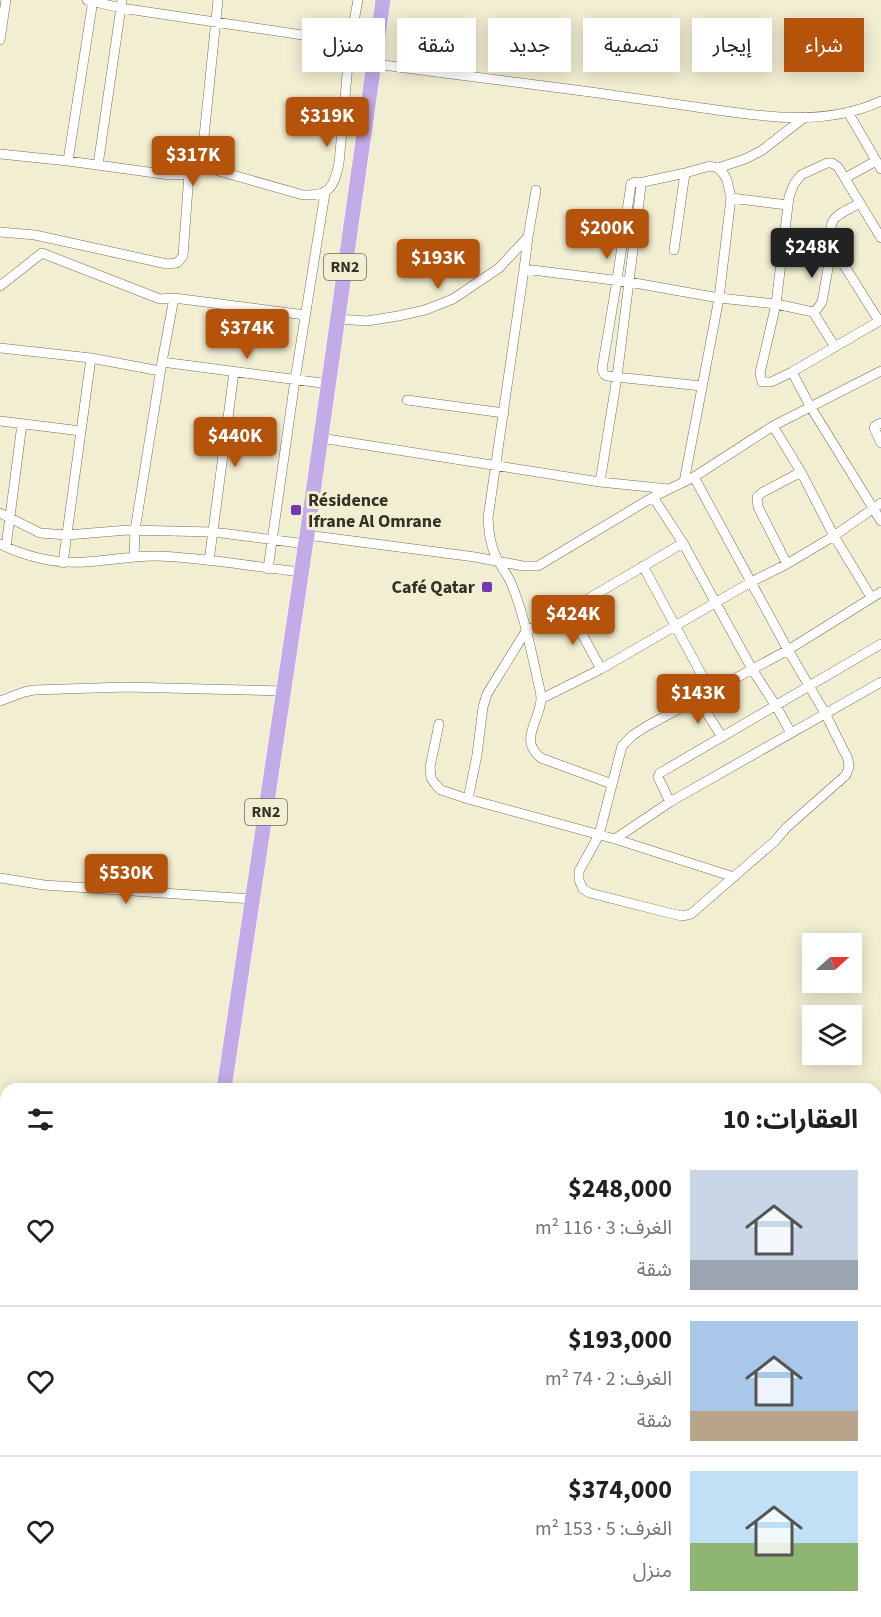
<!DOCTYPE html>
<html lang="ar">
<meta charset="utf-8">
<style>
:root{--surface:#fff;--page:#f6f6f6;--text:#202124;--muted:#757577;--line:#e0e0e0;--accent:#b45309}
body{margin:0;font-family:"Source Sans 3","Noto Sans Arabic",sans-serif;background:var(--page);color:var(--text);direction:rtl;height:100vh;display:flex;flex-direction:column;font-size:22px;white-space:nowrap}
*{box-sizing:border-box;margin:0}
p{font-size:20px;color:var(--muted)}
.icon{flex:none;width:33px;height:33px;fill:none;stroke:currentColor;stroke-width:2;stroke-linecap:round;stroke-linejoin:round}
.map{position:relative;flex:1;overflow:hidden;direction:ltr}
.drawer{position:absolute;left:0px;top:1083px;width:882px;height:534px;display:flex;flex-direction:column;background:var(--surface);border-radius:18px 18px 0 0;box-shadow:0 3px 15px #0003;direction:rtl}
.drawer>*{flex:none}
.banner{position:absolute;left:18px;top:18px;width:846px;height:54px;direction:rtl;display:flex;gap:12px}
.needle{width:39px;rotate:69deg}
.tools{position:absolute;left:802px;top:933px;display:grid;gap:12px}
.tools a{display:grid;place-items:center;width:60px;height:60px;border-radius:0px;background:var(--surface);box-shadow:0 3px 15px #0003;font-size:30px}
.price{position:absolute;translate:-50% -51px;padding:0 14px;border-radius:6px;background:var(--accent);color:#fff;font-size:20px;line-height:39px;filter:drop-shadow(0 2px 3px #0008)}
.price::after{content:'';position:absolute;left:50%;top:36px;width:18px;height:14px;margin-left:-9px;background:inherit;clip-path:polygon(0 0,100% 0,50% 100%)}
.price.current{background:#222;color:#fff}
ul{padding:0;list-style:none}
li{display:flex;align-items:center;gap:18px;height:150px;padding:0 24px}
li+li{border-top:2px solid var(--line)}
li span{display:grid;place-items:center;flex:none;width:168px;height:120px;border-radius:0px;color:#555}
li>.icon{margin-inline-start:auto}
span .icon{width:72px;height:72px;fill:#fffc;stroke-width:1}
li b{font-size:26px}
h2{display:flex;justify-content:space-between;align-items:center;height:72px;padding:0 24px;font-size:26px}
.tag{padding:0 21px;border-radius:0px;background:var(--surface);box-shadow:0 3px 15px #0003;font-size:21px;line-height:54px}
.tag.current{background:var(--accent);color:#fff}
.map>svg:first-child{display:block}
</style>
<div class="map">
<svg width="881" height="1617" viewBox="0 0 881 1617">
<rect width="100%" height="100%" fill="#f2eed2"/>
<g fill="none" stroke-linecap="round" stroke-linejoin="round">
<g stroke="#757159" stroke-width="10">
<path id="minor" d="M 87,0 L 121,8 L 376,46
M 0,40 L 6,0
M 375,64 C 444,73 514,82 583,91 C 621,96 659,102 696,107 C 757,116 823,128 881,101
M 848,112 L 881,169
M 0,154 L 68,161 L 170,175 L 189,174 L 196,171 L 201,166 L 218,0
M 68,161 L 93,0
M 98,165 L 122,0
M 201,166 L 303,195 C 330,196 334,187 339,163 L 350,42 L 358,0
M 718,168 L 745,159 L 761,151 L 805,117
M 845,178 L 876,161
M 536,190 L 528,237 L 524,269 L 629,282 L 719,298 L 776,304 L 789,197 L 794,184 L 801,175 L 827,163 L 832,163 L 838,167 L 881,238
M 0,232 L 35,235 L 167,264 L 177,263 L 183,256 L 189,174
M 832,246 C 826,216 837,216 860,203
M 674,250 L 685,173
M 524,269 L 488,518 C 489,533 490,545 497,559 C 501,567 507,574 511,583 C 523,611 529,642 536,672 C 537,680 541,690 541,699 C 540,721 518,740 541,758 L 612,784
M 0,286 L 42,253 L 160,299 L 174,298 L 305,315
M 813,312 L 835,347
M 338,319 L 367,321 L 398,316 L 425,310 L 453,299 L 499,268 L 528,237
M 881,320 L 792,372 L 810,406 L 881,521
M 0,348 L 91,358 L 160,371
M 162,362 L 329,384
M 792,372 L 771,382 L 762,382 L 760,373 L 776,304 L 813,312 L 817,309 L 822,302 L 832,246 L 879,321
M 702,386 L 607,376 L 604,374 L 602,369 L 617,280 L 631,184 L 635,182 L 639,183 L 685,173 L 710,166 L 718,168 L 723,173 L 727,180 L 731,198
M 407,400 L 504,413
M 0,421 L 81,431
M 881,423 L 875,426 L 874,428 L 881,443
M 773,426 L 801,472
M 321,438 L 600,482 L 669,489
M 694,477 L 788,650 L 825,713 L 848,759 L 849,767 L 846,775 L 786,828 L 775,841 L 691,914 L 682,916 L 669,913 L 590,893 L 583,889 L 579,880 L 579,871 L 599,835 L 622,746 L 633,735 L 647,726 L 788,650 L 881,592
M 600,482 L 617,377 L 641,186 L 639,183
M 684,482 L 719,298 L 731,198 L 787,205
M 653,497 L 683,543
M 0,513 L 40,533 L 67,535 L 128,530 L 213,532 L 306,544
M 307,535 L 475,557 L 523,566 L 538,566 L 653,497 L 694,477 L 773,426 L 881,371
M 0,544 C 25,557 57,564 85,562 C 108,561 131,556 154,556 C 204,557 253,567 302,572
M 6,547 L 22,424
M 134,557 L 135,530 L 162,362 L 174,298
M 209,561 L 234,372
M 63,563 L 91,358
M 787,564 L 758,507 L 757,497 L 763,492 L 801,472 L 834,536 L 871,597
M 643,566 L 711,692
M 268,569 L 295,380 L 325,193
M 569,610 L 601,669
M 541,699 L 601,669 L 751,582 L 787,564 L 834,536 L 881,503
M 698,699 L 722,737
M 0,701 L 24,692 L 34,690 L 126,687 L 284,691
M 439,724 L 430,767 L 431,778 L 436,785 L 441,790 L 468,799 L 615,839 L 734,877
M 468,799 L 477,755 L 483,707 L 487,694 L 526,631 L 569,610 L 683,543 L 752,669 L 776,706 L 791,733
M 670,802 L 658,777 L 660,773 L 881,644
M 615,839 L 670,802 L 881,682
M 0,878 L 44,885 L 252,899
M 0,1165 L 6,1166"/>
</g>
<g stroke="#fff" stroke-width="16">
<path id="trunk" d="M 224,1089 L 307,535 L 383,0
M 143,1617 L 144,1611"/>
</g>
<use href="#minor" stroke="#fff" stroke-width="9"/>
<use href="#trunk" stroke="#c3abe7" stroke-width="15"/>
</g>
<g fill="#7239b0" stroke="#f2eed2" stroke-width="2">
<rect x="290" y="504" width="12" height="12" rx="3"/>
<rect x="481" y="581" width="12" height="12" rx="3"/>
</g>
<g text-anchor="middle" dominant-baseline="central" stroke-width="6" stroke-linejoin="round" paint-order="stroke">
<g fill="#f2eed2" stroke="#6c6a5a" stroke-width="1.5">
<rect x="324" y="254" width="42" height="26" rx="4.5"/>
<rect x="245" y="799" width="42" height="26" rx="4.5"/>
</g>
<g font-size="16" font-weight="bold" fill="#323126">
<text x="345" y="267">RN2</text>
<text x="266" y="812">RN2</text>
</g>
<g font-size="18" font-weight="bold" fill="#323126" stroke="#f2eed2" text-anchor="start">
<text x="308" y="500">Résidence<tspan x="308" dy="21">Ifrane Al Omrane</tspan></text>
<text x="475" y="587" text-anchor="end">Café Qatar</text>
</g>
</g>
</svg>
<div class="tools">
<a><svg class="needle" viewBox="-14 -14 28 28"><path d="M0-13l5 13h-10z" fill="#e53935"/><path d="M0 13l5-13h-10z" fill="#757577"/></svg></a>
<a><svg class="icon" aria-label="layers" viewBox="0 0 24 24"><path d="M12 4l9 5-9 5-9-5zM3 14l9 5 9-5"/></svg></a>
</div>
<b class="price" style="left:327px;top:148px">$319K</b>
<b class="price" style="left:193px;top:187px">$317K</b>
<b class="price" style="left:607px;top:260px">$200K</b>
<b class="price current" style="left:812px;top:279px">$248K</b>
<b class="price" style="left:438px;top:290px">$193K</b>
<b class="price" style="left:247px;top:360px">$374K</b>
<b class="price" style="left:235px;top:468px">$440K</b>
<b class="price" style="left:573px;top:646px">$424K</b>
<b class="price" style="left:698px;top:725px">$143K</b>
<b class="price" style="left:126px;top:905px">$530K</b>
<div class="banner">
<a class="tag current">شراء</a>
<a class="tag">إيجار</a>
<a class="tag">تصفية</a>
<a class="tag">جديد</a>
<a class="tag">شقة</a>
<a class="tag">منزل</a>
</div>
<section class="drawer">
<h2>العقارات: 10<svg class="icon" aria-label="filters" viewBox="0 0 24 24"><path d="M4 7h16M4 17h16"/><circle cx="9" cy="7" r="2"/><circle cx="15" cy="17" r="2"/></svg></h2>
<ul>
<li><span style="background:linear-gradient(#c9d6e8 75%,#9aa5b1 0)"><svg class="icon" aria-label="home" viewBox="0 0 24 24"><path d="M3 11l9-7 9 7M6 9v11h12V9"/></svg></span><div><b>$248,000</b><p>الغرف: 3 · 116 m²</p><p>شقة</p></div><svg class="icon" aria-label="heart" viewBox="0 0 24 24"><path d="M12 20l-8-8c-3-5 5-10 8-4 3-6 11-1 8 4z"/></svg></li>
<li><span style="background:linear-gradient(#a9c7e8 75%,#b9a48a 0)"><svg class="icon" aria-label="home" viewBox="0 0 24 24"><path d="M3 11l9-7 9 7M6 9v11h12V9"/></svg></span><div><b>$193,000</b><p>الغرف: 2 · 74 m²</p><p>شقة</p></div><svg class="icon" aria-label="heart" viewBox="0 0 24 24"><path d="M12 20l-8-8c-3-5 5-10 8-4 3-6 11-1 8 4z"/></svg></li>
<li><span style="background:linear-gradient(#bfe0f5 60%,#8fb573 0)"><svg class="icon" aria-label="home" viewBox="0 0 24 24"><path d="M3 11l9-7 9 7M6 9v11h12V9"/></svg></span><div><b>$374,000</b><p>الغرف: 5 · 153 m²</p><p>منزل</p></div><svg class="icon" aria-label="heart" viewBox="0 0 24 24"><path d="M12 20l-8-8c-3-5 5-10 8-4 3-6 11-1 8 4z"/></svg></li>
</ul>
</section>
</div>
